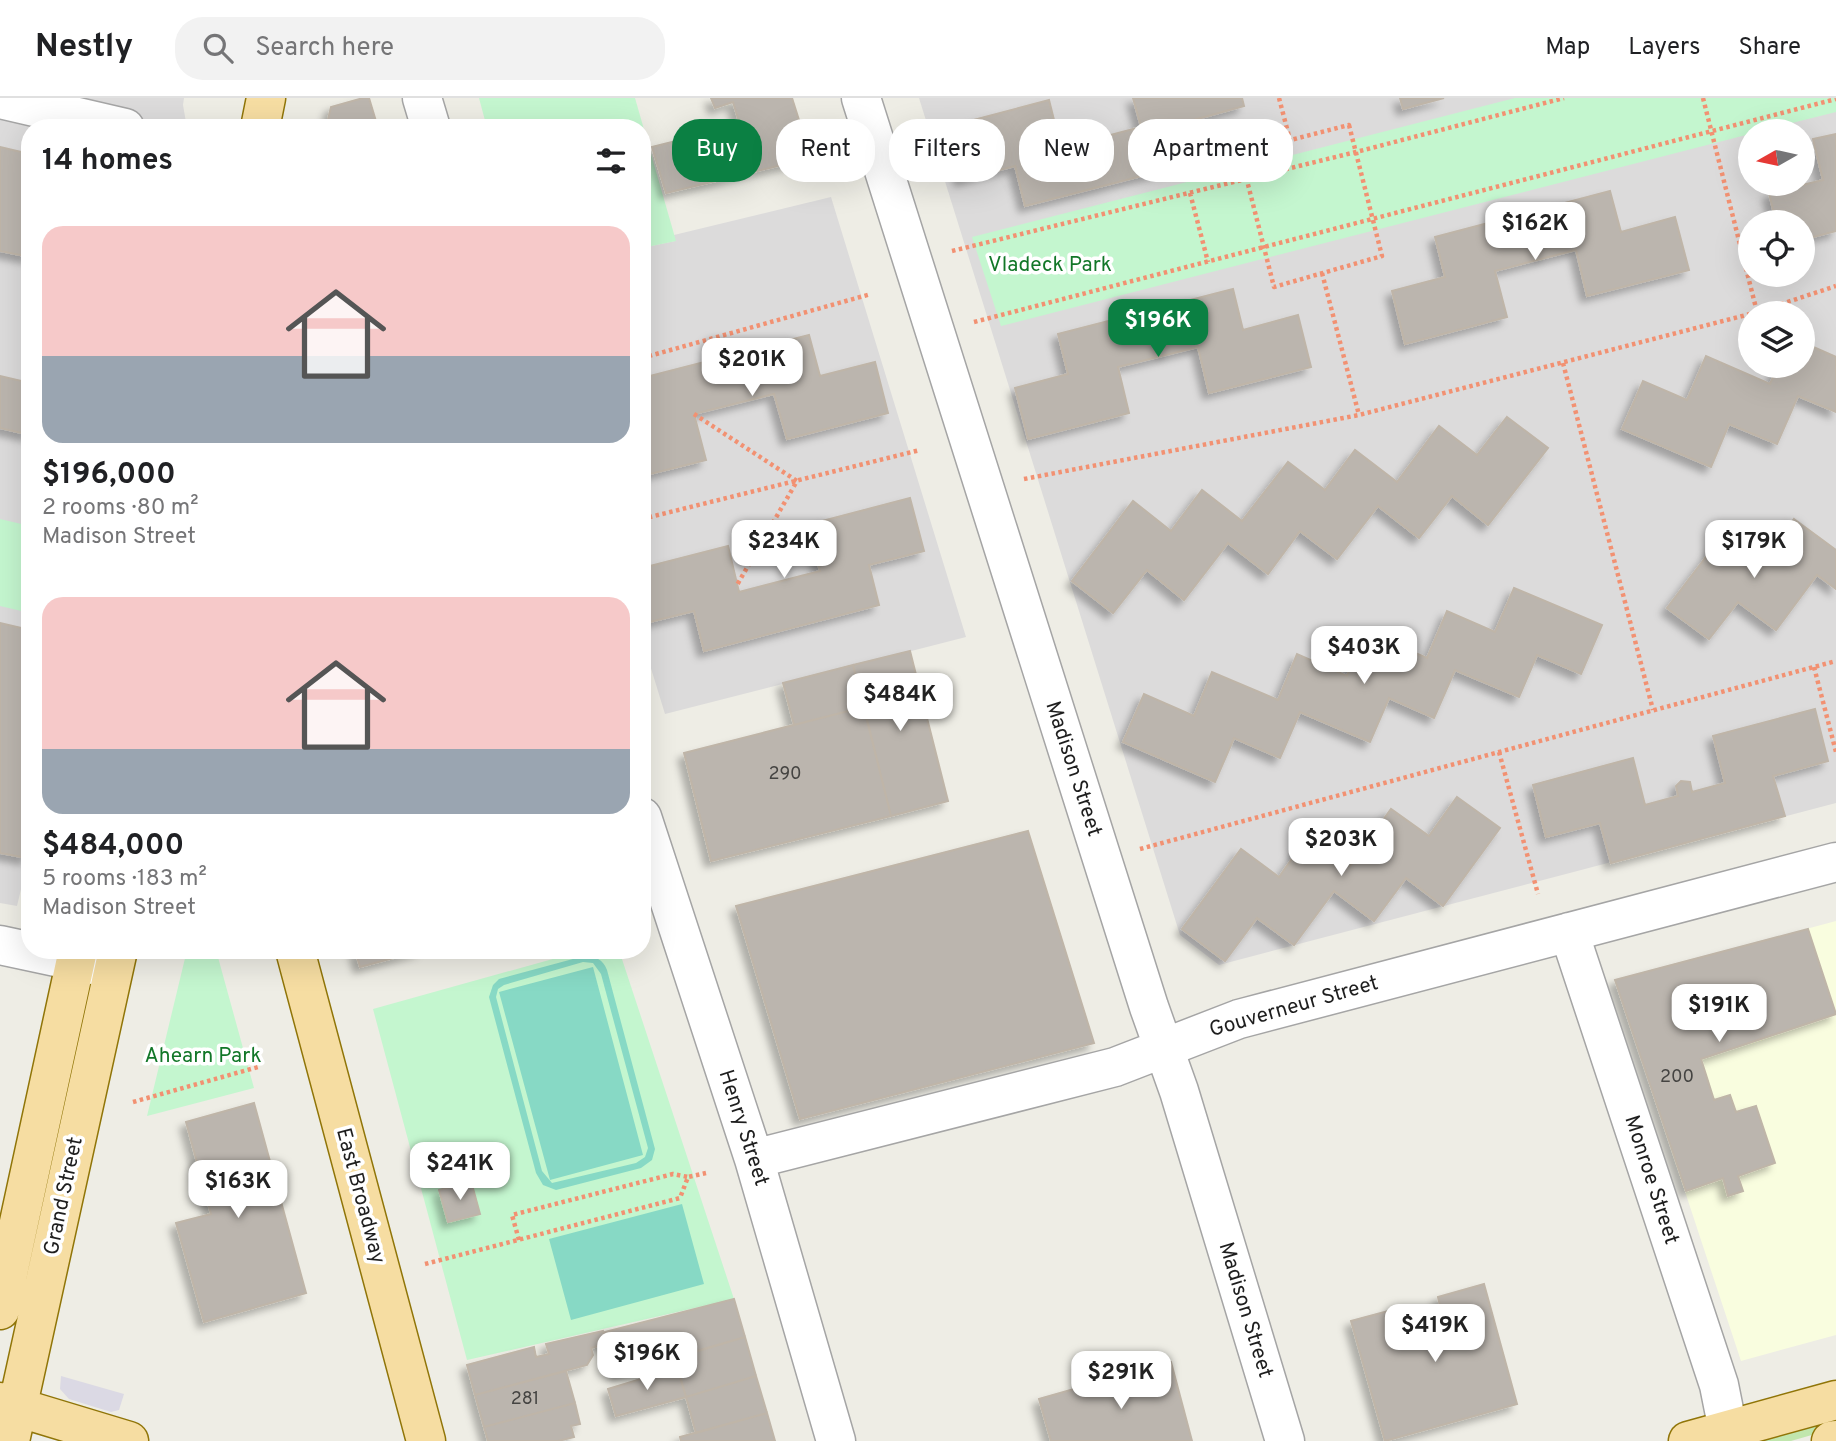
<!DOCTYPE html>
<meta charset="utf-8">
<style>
:root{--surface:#fff;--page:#f2f2f2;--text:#202124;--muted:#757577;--line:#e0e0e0;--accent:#0b8043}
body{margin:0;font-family:Overpass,sans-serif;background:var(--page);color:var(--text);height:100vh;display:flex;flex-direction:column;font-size:26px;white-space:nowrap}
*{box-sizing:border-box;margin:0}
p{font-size:23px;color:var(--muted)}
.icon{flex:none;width:38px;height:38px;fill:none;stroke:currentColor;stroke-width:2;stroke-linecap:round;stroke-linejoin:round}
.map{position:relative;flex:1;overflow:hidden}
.side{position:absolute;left:21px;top:21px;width:630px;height:840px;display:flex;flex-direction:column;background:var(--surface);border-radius:28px;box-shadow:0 7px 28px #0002}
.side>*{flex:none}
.guide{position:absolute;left:672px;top:21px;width:665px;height:63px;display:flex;gap:14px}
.needle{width:46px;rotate:261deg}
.fabs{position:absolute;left:1738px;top:21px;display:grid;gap:14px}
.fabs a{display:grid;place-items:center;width:77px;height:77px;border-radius:50%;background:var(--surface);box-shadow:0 7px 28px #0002;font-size:35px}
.price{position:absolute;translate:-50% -60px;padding:0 16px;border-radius:14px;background:#fff;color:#222;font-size:23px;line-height:46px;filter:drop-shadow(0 2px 4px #0008)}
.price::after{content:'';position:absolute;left:50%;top:42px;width:21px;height:16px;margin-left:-10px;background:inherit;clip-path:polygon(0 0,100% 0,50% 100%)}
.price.active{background:var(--accent);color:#fff}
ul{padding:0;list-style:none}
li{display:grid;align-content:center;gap:14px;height:371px;padding:0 21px}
li span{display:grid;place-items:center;height:217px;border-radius:21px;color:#555}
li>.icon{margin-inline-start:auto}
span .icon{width:126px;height:126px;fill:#fffc;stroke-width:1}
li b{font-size:30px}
h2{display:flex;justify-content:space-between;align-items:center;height:84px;padding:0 21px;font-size:30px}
.chip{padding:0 24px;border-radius:28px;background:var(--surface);box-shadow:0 7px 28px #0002;font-size:24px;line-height:63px}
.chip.active{background:var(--accent);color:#fff}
header{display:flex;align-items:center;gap:42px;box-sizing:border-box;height:98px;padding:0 35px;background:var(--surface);border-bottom:2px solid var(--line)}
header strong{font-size:33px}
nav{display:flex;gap:38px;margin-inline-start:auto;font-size:24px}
.search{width:490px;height:63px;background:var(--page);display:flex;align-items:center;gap:18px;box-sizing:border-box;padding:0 24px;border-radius:28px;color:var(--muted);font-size:26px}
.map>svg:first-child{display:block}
</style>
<header>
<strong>Nestly</strong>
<div class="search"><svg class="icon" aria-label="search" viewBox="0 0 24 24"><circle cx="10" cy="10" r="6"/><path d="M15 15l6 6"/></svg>Search here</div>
<nav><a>Map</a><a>Layers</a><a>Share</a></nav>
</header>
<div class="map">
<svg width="1836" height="1343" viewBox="0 0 1836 1343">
<defs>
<filter id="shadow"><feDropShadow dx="-6" dy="6" stdDeviation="3.5" flood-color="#0004"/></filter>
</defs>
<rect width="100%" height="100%" fill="#eeede5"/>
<path fill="#dcdbdb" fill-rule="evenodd" d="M 0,0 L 184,0 L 183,7 L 187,30 L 30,30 L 30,753 L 17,808 L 0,805 Z
M 919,0 L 1836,0 L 1836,705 L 1219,867 L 1180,837 ZM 1750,33 L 1802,33 L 1802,86 L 1750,86 ZM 1750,124 L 1802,124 L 1802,177 L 1750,177 ZM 1750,215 L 1802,215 L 1802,268 L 1750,268 Z
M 831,99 L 966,539 L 665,616 L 642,541 L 642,150 L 675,143 L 674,137 Z"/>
<path fill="#f9fddf" d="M 1836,823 L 1836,1237 L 1741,1263 L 1615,882 Z"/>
<path fill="#c1e6ad" d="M 1836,1313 L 1836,1330 L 1791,1343 L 1760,1343 Z"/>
<path fill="#c4f6cf" d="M 479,0 L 635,0 L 676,143 L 642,150 L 642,30 L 487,30 Z
M 1515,0 L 1836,0 L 1836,14 L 1760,33 L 1750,33 L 1750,36 L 1001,228 L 972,139 Z
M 0,421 L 30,428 L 30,515 L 0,508 Z
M 187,852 L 216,852 L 254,990 L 147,1018 Z
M 585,852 L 619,852 L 734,1201 L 467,1262 L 373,911 Z"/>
<path fill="#87d9c5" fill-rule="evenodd" d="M 584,858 C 595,858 603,861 607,872 L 655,1051 L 652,1062 L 641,1070 L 556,1092 L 543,1087 L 536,1075 L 489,899 L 493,887 L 499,881 ZM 583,864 L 593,865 L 601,876 L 648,1050 L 645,1059 L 636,1065 L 552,1085 L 542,1073 L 496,899 L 498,891 L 504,887 Z
M 593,869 L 643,1057 L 550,1082 L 499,894 Z
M 682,1106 L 704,1186 L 571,1222 L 549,1141 Z"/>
<path fill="#dbd9e4" d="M 61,1278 L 124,1296 L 119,1312 L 111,1314 L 69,1301 L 60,1291 Z"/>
<path fill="#bbb5ae" stroke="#bfb5a8" stroke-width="2" filter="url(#shadow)" d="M 363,0 L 369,0 L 378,30 L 326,30 L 331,9 Z
M 711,0 L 792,0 L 811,60 L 666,95 L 652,49 L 740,27 L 733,4 L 715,10 Z
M 1133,0 L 1242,0 L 1244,8 L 1190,23 L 1200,63 L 1025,108 L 1015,68 L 961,82 L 947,29 L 1049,2 L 1061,50 L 1141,29 Z
M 1400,0 L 1444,0 L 1403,11 Z
M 1836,36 L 1836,133 L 1802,142 L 1802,124 L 1776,124 L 1769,95 L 1823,82 L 1813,41 Z
M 0,49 L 30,56 L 30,159 L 0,153 Z
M 1610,93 L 1621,134 L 1675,119 L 1689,172 L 1587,198 L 1576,152 L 1495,173 L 1507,219 L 1405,246 L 1392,193 L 1445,179 L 1435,139 Z
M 1233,191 L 1243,232 L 1298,217 L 1311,269 L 1209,295 L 1198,249 L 1118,269 L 1129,315 L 1028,341 L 1015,290 L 1068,276 L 1058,236 Z
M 809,237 L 820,278 L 875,264 L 888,315 L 787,341 L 774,296 L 694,316 L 706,362 L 642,378 L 642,323 L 645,322 L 642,310 L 642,280 Z
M 1802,244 L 1836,259 L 1836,314 L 1798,298 L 1777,346 L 1729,326 L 1711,369 L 1622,331 L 1643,283 L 1687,302 L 1706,258 L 1770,286 L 1778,268 L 1802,268 Z
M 0,278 L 30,285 L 30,337 L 0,330 Z
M 1507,319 L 1548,350 L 1488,427 L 1452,398 L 1419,440 L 1378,408 L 1337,461 L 1300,433 L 1268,476 L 1228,445 L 1184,502 L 1147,472 L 1113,515 L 1072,483 L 1133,403 L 1171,433 L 1202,392 L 1242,423 L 1288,364 L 1325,392 L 1355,352 L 1397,384 L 1439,328 L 1477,357 Z
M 910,400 L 924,453 L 869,467 L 879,507 L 704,553 L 694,513 L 642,526 L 642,470 L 728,448 L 739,494 L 820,473 L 807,427 Z
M 1794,421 L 1836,452 L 1836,491 L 1817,477 L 1776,532 L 1738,504 L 1709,541 L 1667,510 L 1725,434 L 1763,462 Z
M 1514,490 L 1602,527 L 1581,576 L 1537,557 L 1519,599 L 1455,572 L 1434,620 L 1389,600 L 1370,644 L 1300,614 L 1280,660 L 1234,640 L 1215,684 L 1123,644 L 1144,596 L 1194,618 L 1212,574 L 1278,602 L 1297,556 L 1347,578 L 1366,534 L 1427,560 L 1447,513 L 1495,534 Z
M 0,525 L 30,532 L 30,746 L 27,760 L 0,755 Z
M 910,553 L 948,703 L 891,718 L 853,567 Z
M 853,567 L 864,609 L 794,627 L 783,585 Z
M 864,609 L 891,718 L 711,763 L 684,655 Z
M 1815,611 L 1828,663 L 1773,678 L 1785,718 L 1611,765 L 1600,725 L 1546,739 L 1533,687 L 1633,660 L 1645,707 L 1678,698 L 1676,688 L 1681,683 L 1690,684 L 1692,694 L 1725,685 L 1713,638 Z
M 1457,699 L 1500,730 L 1443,808 L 1406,780 L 1374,823 L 1334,793 L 1294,847 L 1257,820 L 1225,863 L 1182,831 L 1241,751 L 1279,779 L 1308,738 L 1350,768 L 1391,711 L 1429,738 Z
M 1028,733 L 1094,945 L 800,1021 L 736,808 Z
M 1808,831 L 1836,916 L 1701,961 L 1714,1002 L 1730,997 L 1736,1014 L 1756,1008 L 1775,1065 L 1738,1078 L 1743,1093 L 1728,1098 L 1723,1080 L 1686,1093 L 1615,882 Z
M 355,852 L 423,852 L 360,869 Z
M 254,1005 L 306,1195 L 204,1224 L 176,1125 L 211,1116 L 186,1024 Z
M 471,1083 L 480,1116 L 448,1124 L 439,1092 Z
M 1484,1186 L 1517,1306 L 1385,1343 L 1351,1223 L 1403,1209 L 1405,1218 L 1440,1208 L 1438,1199 Z
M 734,1201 L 745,1239 L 617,1276 L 605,1234 Z
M 603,1233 L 606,1246 L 591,1250 L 593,1257 L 587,1267 L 475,1297 L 467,1267 L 534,1249 L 536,1259 L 549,1256 L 546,1246 Z
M 745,1239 L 756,1278 L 686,1299 L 675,1260 Z
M 1171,1264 L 1192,1343 L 1051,1343 L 1039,1301 L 1088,1287 L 1091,1297 L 1128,1287 L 1125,1277 Z
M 677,1270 L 686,1299 L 616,1318 L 608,1291 Z
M 566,1273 L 575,1305 L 484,1329 L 475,1297 Z
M 756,1278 L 767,1315 L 696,1335 L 686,1299 Z
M 575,1305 L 580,1326 L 571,1328 L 574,1339 L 558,1343 L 488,1343 L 484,1329 Z
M 767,1315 L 775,1343 L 681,1343 L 680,1339 Z"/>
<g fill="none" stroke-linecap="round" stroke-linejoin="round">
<g stroke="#a5a5a5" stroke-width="41">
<path id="minor" d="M 422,0 L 431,30
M 861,0 L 1149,909 L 1179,993 L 1285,1343
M 0,1 L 125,30
M 642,719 L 754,1061 L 836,1343
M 1569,834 L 1719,1287 L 1728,1332
M 0,847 L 107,870
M 754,1061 L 1115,969 L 1239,921 L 1836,764"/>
</g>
<g stroke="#907508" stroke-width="41">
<path id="major" d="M 260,30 L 266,0
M 295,852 L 426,1343
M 0,1212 L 78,852
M 0,1304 L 129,1343
M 10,1343 L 118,852
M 1688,1343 L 1836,1302
M 1831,1343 L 1836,1342"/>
</g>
<path stroke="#f29172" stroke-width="4.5" stroke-dasharray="3.5 3.5" stroke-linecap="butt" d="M 1279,0 L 1290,42
M 1703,0 L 1757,214
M 1349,27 L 1382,158 L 1274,189 L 1240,55 Z
M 1190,95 L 1208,164
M 952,153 L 1356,54 L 1564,0
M 1322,175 L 1359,317
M 1754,215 L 1836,188
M 974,224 L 1836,1
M 642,260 L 871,196
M 1563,265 L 1653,612
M 694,316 L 797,383 L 737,487
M 1024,381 L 1359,317 L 1750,216
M 642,421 L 920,352
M 1814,569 L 1836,654
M 1499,654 L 1538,796
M 1140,751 L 1836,563
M 133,1004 L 258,969
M 519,1142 L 512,1117 L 673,1076 L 688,1079
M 425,1166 L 680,1100 L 688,1079 L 706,1075"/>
<use href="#minor" stroke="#fff" stroke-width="38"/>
<use href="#major" stroke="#f6dda2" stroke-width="38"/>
</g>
<g text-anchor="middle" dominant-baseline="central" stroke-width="7" stroke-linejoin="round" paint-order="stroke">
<g font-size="18" fill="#454442">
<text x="785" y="676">290</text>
<text x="1677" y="979">200</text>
<text x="525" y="1301">281</text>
</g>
<g font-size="21" fill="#127728" stroke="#fff">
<text x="1050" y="167">Vladeck Park</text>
<text x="203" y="958">Ahearn Park</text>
</g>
<g font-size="21" fill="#1e1e1e" stroke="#fff">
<text transform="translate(1073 671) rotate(72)">Madison Street</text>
<text transform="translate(1294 909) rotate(-16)">Gouverneur Street</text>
<text transform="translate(743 1030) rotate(72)">Henry Street</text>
<text transform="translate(1651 1082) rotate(72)">Monroe Street</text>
<text transform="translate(64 1098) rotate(-78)">Grand Street</text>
<text transform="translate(360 1098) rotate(75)">East Broadway</text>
<text transform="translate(1245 1212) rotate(73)">Madison Street</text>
</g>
</g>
</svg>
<div class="fabs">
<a><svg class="needle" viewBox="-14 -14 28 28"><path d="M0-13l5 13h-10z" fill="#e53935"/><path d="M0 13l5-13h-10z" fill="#757577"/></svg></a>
<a><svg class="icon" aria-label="locate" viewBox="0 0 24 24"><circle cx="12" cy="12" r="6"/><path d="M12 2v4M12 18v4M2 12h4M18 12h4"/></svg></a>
<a><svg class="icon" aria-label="layers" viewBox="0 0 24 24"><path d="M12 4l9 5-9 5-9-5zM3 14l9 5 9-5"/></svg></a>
</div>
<b class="price" style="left:1535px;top:164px">$162K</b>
<b class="price active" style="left:1158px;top:261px">$196K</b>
<b class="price" style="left:752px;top:300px">$201K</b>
<b class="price" style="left:784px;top:482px">$234K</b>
<b class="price" style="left:1754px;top:482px">$179K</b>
<b class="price" style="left:1364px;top:588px">$403K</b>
<b class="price" style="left:900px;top:635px">$484K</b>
<b class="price" style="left:1341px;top:780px">$203K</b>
<b class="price" style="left:1719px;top:946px">$191K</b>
<b class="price" style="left:460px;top:1104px">$241K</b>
<b class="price" style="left:238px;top:1122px">$163K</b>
<b class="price" style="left:1435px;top:1266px">$419K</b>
<b class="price" style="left:647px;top:1294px">$196K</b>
<b class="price" style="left:1121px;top:1313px">$291K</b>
<div class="guide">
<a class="chip active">Buy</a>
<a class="chip">Rent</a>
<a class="chip">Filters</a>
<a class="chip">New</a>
<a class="chip">Apartment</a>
</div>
<section class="side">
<h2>14 homes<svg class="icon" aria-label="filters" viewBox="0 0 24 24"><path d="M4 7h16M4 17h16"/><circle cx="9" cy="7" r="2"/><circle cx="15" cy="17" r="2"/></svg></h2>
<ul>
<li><span style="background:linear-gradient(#f6c9c9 60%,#9aa5b1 0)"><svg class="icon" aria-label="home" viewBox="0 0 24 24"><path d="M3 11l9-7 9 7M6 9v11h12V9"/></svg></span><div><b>$196,000</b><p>2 rooms · 80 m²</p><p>Madison Street</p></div></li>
<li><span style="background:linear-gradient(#f6c9c9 70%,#9aa5b1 0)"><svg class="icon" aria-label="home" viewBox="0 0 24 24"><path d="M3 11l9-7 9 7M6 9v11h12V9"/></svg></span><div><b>$484,000</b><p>5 rooms · 183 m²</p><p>Madison Street</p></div></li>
</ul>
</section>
</div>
